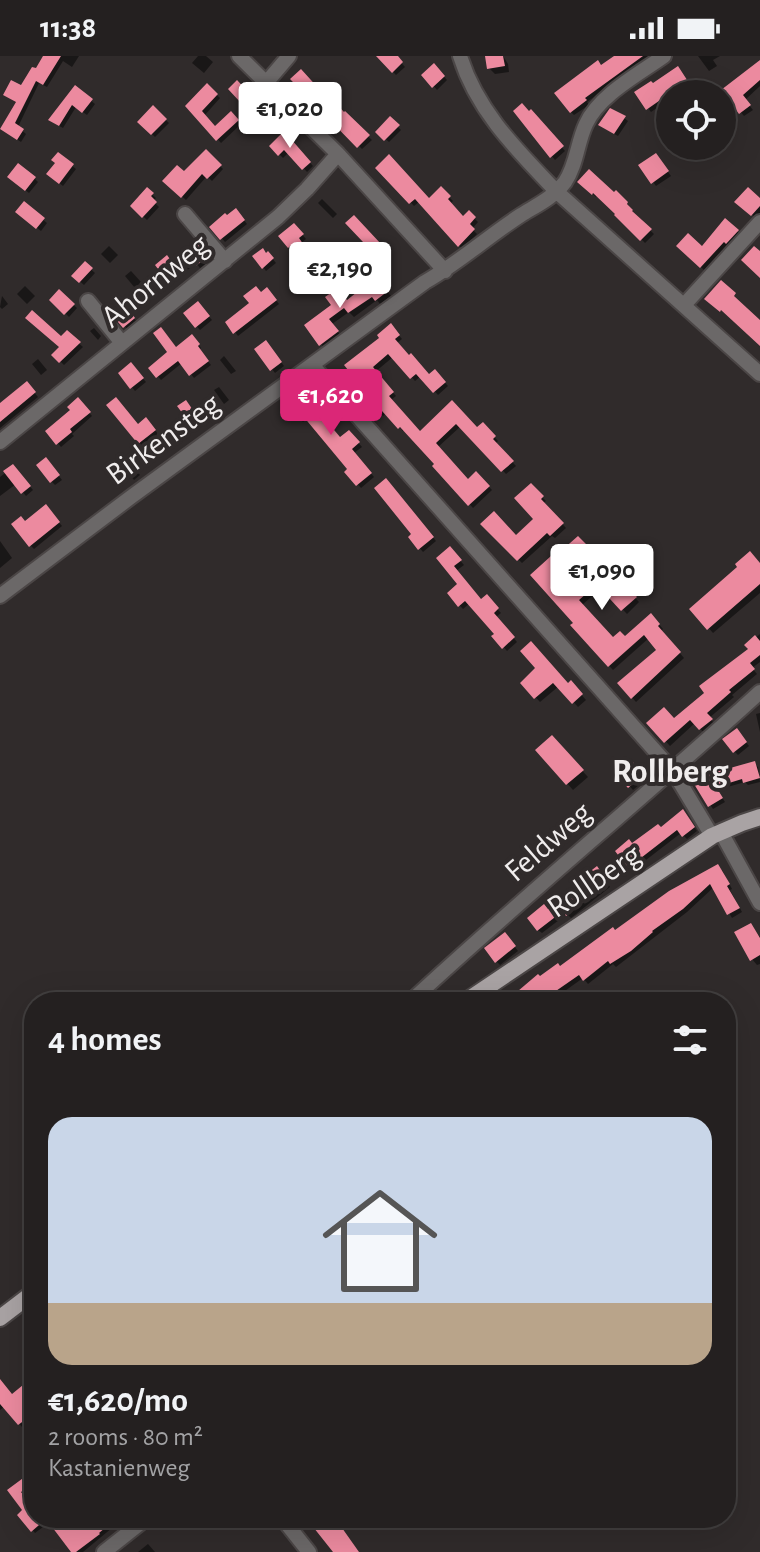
<!DOCTYPE html>
<meta charset="utf-8">
<style>
:root{--surface:#242020;--page:#302d2d;--text:#f1f3f6;--muted:#a3a3a5;--line:#413e3e;--accent:#db2777}
body{margin:0;font-family:"Alegreya Sans",sans-serif;background:var(--page);color:var(--text);height:100vh;display:flex;flex-direction:column;font-size:30px;white-space:nowrap}
*{box-sizing:border-box;margin:0}
p{font-size:26px;color:var(--muted)}
.icon{flex:none;width:44px;height:44px;fill:none;stroke:currentColor;stroke-width:2;stroke-linecap:round;stroke-linejoin:round}
.map{position:relative;flex:1;overflow:hidden}
.side{position:absolute;left:24px;top:936px;width:712px;height:536px;display:flex;flex-direction:column;background:var(--surface);border-radius:32px;box-shadow:0 8px 32px #0002,0 0 0 2px var(--line)}
.side>*{flex:none}
.controls{position:absolute;left:656px;top:24px;display:grid;gap:16px}
.controls a{display:grid;place-items:center;width:80px;height:80px;border-radius:50%;background:var(--surface);box-shadow:0 8px 32px #0002,0 0 0 2px var(--line);font-size:40px}
.price{position:absolute;translate:-50% -68px;padding:0 18px;border-radius:8px;background:#fff;color:#222;font-size:26px;line-height:52px;filter:drop-shadow(0 2px 4px #0008)}
.price::after{content:'';position:absolute;left:50%;top:48px;width:24px;height:18px;margin-left:-12px;background:inherit;clip-path:polygon(0 0,100% 0,50% 100%)}
.price.current{background:var(--accent);color:#fff}
ul{padding:0;list-style:none}
li{display:grid;align-content:center;gap:16px;height:424px;padding:0 24px}
li+li{border-top:2px solid var(--line)}
li span{display:grid;place-items:center;height:248px;border-radius:24px;color:#555}
li>.icon{margin-inline-start:auto}
span .icon{width:144px;height:144px;fill:#fffc;stroke-width:1}
li b{font-size:34px}
h2{display:flex;justify-content:space-between;align-items:center;height:96px;padding:0 24px;font-size:34px}
.status{display:flex;justify-content:space-between;align-items:center;height:56px;padding:0 40px;background:var(--surface);direction:ltr}
.status svg{height:22px;fill:currentColor}
.map>svg:first-child{display:block}
</style>
<div class="status"><b>11:38</b><svg viewBox="0 0 49 12"><path d="M0 12V9h3v3zM5 12V6h3v6zM10 12V3h3v9zM15 12V0h3v12zM26 1h20v11H26zM47 4h2v5h-2z"/></svg></div>
<div class="map">
<svg width="760" height="1496" viewBox="0 0 760 1496">
<rect width="100%" height="100%" fill="#302b2b"/>
<path fill="#0007" d="M 54,0 L 79,0 L 72,11 L 63,5 L 47,31 L 39,27 L 18,71 L 26,78 L 21,86 L 5,75 L 17,47 L 5,39 L 22,32 L 37,14 Z
M 198,0 L 206,0 L 213,6 L 204,17 L 192,7 Z
M 383,0 L 395,0 L 405,11 L 396,19 L 380,2 Z
M 487,0 L 503,0 L 508,8 L 509,16 L 495,18 L 489,12 Z
M 617,0 L 650,0 L 587,46 L 589,49 L 574,59 L 571,56 L 602,11 Z
M 698,0 L 720,0 L 713,4 L 717,10 L 709,15 Z
M 760,7 L 760,30 L 745,44 L 753,54 L 744,60 L 723,35 Z
M 434,10 L 447,24 L 437,34 L 424,19 Z
M 681,16 L 693,34 L 687,38 L 670,38 L 670,43 L 651,56 L 637,37 Z
M 293,23 L 320,36 L 372,84 L 362,93 Z
M 237,27 L 252,43 L 246,49 L 231,33 Z
M 207,30 L 220,42 L 204,60 L 215,72 L 231,58 L 241,68 L 221,87 L 188,50 Z
M 75,32 L 95,48 L 87,59 L 76,51 L 63,72 L 54,67 Z
M 153,52 L 169,67 L 155,81 L 140,66 Z
M 515,55 L 529,57 L 531,56 L 565,95 L 555,104 Z
M 624,62 L 628,65 L 618,80 L 604,72 Z
M 390,63 L 401,74 L 389,86 L 378,76 Z
M 284,78 L 313,110 L 307,116 L 289,96 L 283,102 L 271,90 Z
M 206,96 L 223,113 L 212,125 L 207,120 L 186,144 L 165,125 L 184,118 Z
M 58,98 L 76,113 L 63,130 L 52,121 Z
M 659,103 L 671,120 L 656,130 L 641,110 Z
M 378,112 L 429,144 L 441,133 L 453,145 L 450,148 L 463,163 L 469,157 L 478,166 L 472,173 L 477,178 L 462,193 L 420,145 L 414,150 Z
M 34,122 L 38,126 L 29,137 L 13,124 Z
M 580,126 L 627,147 L 634,159 L 654,178 L 645,187 L 598,139 L 596,141 Z
M 147,134 L 156,142 L 153,145 L 159,151 L 147,164 L 132,150 Z
M 322,143 L 337,158 L 333,162 L 318,147 Z
M 760,144 L 760,157 L 756,162 L 737,146 Z
M 24,148 L 47,167 L 41,175 L 21,159 Z
M 239,158 L 247,168 L 225,186 L 212,171 Z
M 354,162 L 383,193 L 368,207 L 356,195 L 366,186 Z
M 725,165 L 741,179 L 731,190 L 728,188 L 704,214 L 679,190 L 702,193 Z
M 294,169 L 306,183 L 301,187 L 312,202 L 311,204 L 298,190 L 293,194 L 281,180 Z
M 196,189 L 210,205 L 200,212 L 196,207 L 172,227 L 157,210 L 172,208 Z
M 109,190 L 118,199 L 110,207 L 101,198 Z
M 268,197 L 276,207 L 266,215 L 255,201 Z
M 85,208 L 95,217 L 84,229 L 74,220 Z
M 131,215 L 141,226 L 135,232 L 125,220 Z
M 25,230 L 35,240 L 27,248 L 17,238 Z
M 377,233 L 386,234 L 391,240 L 380,248 L 377,244 L 354,261 L 349,256 L 332,268 L 342,281 L 325,293 L 306,270 L 348,246 Z
M 59,236 L 77,252 L 69,261 L 52,244 Z
M 270,237 L 279,248 L 238,280 L 235,276 Z
M 2,240 L 8,248 L 2,253 L 0,251 Z
M 198,248 L 212,264 L 200,274 L 186,258 Z
M 125,252 L 137,266 L 128,274 L 116,260 Z
M 391,270 L 402,283 L 397,287 L 430,321 L 435,316 L 448,330 L 438,339 L 421,320 L 415,325 L 393,301 L 375,316 L 396,340 L 391,344 L 420,378 L 452,346 L 477,374 L 486,372 L 498,385 L 495,388 L 516,410 L 506,418 L 461,370 L 437,392 L 468,425 L 476,417 L 492,434 L 473,452 L 434,410 L 436,408 L 405,374 L 403,375 L 386,357 L 383,360 L 379,357 L 369,345 L 378,338 L 364,323 L 361,326 L 346,310 L 382,282 Z
M 94,272 L 101,280 L 98,284 L 90,275 Z
M 67,277 L 83,291 L 64,309 L 54,299 L 61,292 Z
M 195,284 L 201,292 L 199,294 L 211,309 L 194,322 L 182,307 L 161,324 L 151,312 L 176,293 Z
M 269,290 L 284,310 L 275,317 L 272,313 Z
M 224,300 L 236,315 L 231,318 L 220,304 Z
M 38,303 L 47,314 L 41,319 L 32,308 Z
M 131,309 L 146,326 L 135,335 L 121,318 Z
M 27,328 L 38,341 L 0,372 L 0,348 Z
M 219,331 L 229,344 L 224,348 L 214,334 Z
M 306,337 L 319,352 L 316,355 L 340,384 L 349,376 L 362,391 L 354,397 L 374,421 L 361,432 L 347,416 L 350,414 L 307,362 L 303,366 L 289,350 Z
M 78,344 L 92,360 L 72,378 L 74,380 L 61,391 L 48,376 L 73,355 Z
M 150,367 L 158,378 L 142,390 L 139,386 L 138,370 Z
M 49,407 L 62,424 L 55,429 L 51,425 Z
M 132,410 L 140,419 L 134,424 L 126,414 Z
M 13,411 L 33,434 L 26,440 L 16,428 L 0,440 L 0,421 Z
M 389,428 L 436,485 L 423,496 L 410,481 L 414,478 Z
M 531,430 L 546,445 L 543,447 L 566,472 L 555,482 L 552,480 L 522,507 L 483,468 L 516,482 L 536,463 Z
M 46,451 L 62,470 L 34,493 L 30,489 L 25,467 Z
M 578,482 L 594,499 L 591,502 L 619,530 L 622,528 L 639,546 L 627,558 L 604,534 L 601,536 L 599,534 L 582,549 L 613,584 L 625,582 L 651,559 L 663,573 L 661,575 L 684,602 L 636,646 L 620,628 L 659,594 L 649,582 L 613,614 L 573,570 L 576,567 L 553,505 Z
M 0,485 L 12,502 L 0,512 Z
M 450,493 L 464,509 L 456,515 L 481,545 L 486,541 L 501,557 L 496,561 L 517,586 L 507,595 L 494,580 L 496,578 L 470,547 L 463,553 L 449,538 L 460,528 L 439,503 Z
M 760,509 L 760,537 L 713,577 L 692,553 L 740,511 Z
M 760,578 L 760,606 L 752,612 L 757,618 L 732,639 L 734,641 L 709,662 L 715,668 L 704,677 L 695,667 L 670,690 L 649,667 L 674,665 L 750,594 L 747,589 Z
M 538,613 L 568,629 L 571,627 L 586,644 L 578,651 L 559,630 L 540,646 L 522,627 Z
M 760,657 L 760,676 L 756,658 Z
M 740,678 L 749,690 L 738,699 L 734,695 Z
M 552,682 L 588,721 L 573,734 L 538,694 Z
M 630,706 L 646,723 L 633,734 L 618,717 Z
M 755,708 L 758,711 L 760,726 L 748,729 L 745,726 L 717,734 L 725,746 L 713,753 L 694,725 Z
M 686,759 L 697,775 L 687,783 L 681,777 L 633,814 L 629,811 L 633,789 Z
M 722,814 L 732,833 L 730,834 L 742,856 L 732,862 L 714,831 L 687,856 L 616,911 L 613,908 L 588,928 L 583,922 L 555,942 L 558,946 L 503,946 L 560,912 L 616,876 Z
M 600,816 L 610,831 L 571,862 L 567,858 L 542,877 L 538,874 L 548,855 Z
M 751,869 L 760,881 L 760,908 L 757,909 L 752,903 Z
M 508,882 L 518,895 L 500,909 L 496,905 Z
M 34,1323 L 34,1355 L 27,1360 L 31,1365 L 22,1371 L 5,1350 L 0,1354 L 0,1325 L 12,1340 Z
M 34,1408 L 34,1429 L 24,1437 L 23,1441 L 34,1454 L 34,1462 L 49,1462 L 51,1465 L 35,1477 L 20,1459 L 25,1455 L 10,1434 L 32,1418 L 28,1413 Z
M 73,1462 L 124,1462 L 83,1496 L 74,1496 L 57,1474 Z
M 148,1488 L 155,1496 L 138,1496 Z"/>
<path fill="#ec8a9f" d="M 43,0 L 61,0 L 43,29 L 36,25 L 15,67 L 24,73 L 17,84 L 0,73 L 16,46 L 3,39 L 11,24 L 21,29 L 32,11 L 36,12 Z
M 376,0 L 398,0 L 403,6 L 392,17 Z
M 485,0 L 503,0 L 505,10 L 487,13 Z
M 614,0 L 643,0 L 585,42 L 587,44 L 570,57 L 554,37 L 598,4 L 601,9 Z
M 760,4 L 760,24 L 743,39 L 751,49 L 739,58 L 721,34 Z
M 434,7 L 445,20 L 432,32 L 421,19 Z
M 678,10 L 691,30 L 679,38 L 669,38 L 646,54 L 634,36 L 651,25 L 653,27 Z
M 301,13 L 320,34 L 322,32 L 344,56 L 345,55 L 370,79 L 357,92 L 290,23 Z
M 237,24 L 250,38 L 241,47 L 228,33 Z
M 207,27 L 218,38 L 202,55 L 215,70 L 231,55 L 239,64 L 216,85 L 185,50 Z
M 75,29 L 93,43 L 82,57 L 72,49 L 59,70 L 48,64 Z
M 522,47 L 529,55 L 531,53 L 564,90 L 550,102 L 513,55 Z
M 153,49 L 167,63 L 151,79 L 137,66 Z
M 610,52 L 626,60 L 614,78 L 598,69 Z
M 390,60 L 400,69 L 384,85 L 375,76 Z
M 284,75 L 311,106 L 302,114 L 284,94 L 278,100 L 269,90 Z
M 206,93 L 222,109 L 207,123 L 202,118 L 181,142 L 162,125 L 177,109 L 184,115 Z
M 58,96 L 74,108 L 59,128 L 46,118 L 55,107 L 51,104 Z
M 656,97 L 669,115 L 651,128 L 638,109 Z
M 389,98 L 429,142 L 441,130 L 451,140 L 448,143 L 463,160 L 469,154 L 476,161 L 470,168 L 475,173 L 458,191 L 415,143 L 409,148 L 375,112 Z
M 18,107 L 36,121 L 25,135 L 7,121 Z
M 589,113 L 614,136 L 616,134 L 628,146 L 627,148 L 633,154 L 632,155 L 652,173 L 640,185 L 614,159 L 615,158 L 593,137 L 592,139 L 577,126 Z
M 147,131 L 154,137 L 151,140 L 157,146 L 142,162 L 130,150 Z
M 748,131 L 760,142 L 760,150 L 751,160 L 734,146 Z
M 24,145 L 45,162 L 36,173 L 15,156 Z
M 236,152 L 245,164 L 220,184 L 209,171 L 225,157 L 227,159 Z
M 354,159 L 381,188 L 363,205 L 354,194 L 363,186 L 345,167 Z
M 725,162 L 739,174 L 726,188 L 724,186 L 700,212 L 676,190 L 688,177 L 702,190 Z
M 294,167 L 304,178 L 299,182 L 310,198 L 306,202 L 293,188 L 288,192 L 278,180 Z
M 196,186 L 208,200 L 196,210 L 191,205 L 167,225 L 155,209 L 167,199 L 172,206 Z
M 754,190 L 760,195 L 760,222 L 741,204 Z
M 263,192 L 266,197 L 268,195 L 274,202 L 262,213 L 252,200 Z
M 85,205 L 93,212 L 79,227 L 71,220 Z
M 721,224 L 736,237 L 734,240 L 760,264 L 760,290 L 721,254 L 720,256 L 704,243 Z
M 371,225 L 376,231 L 382,227 L 388,235 L 375,245 L 372,241 L 348,257 L 344,252 L 329,263 L 339,275 L 319,290 L 304,269 L 331,249 L 325,241 L 338,232 L 347,244 Z
M 256,230 L 261,236 L 267,231 L 277,244 L 233,278 L 225,266 L 249,247 L 243,240 Z
M 59,233 L 75,248 L 64,259 L 49,244 Z
M 198,245 L 210,260 L 195,272 L 183,257 Z
M 126,249 L 135,262 L 123,272 L 113,260 Z
M 32,254 L 61,280 L 67,274 L 81,286 L 59,307 L 51,299 L 59,291 L 25,262 Z
M 391,267 L 400,279 L 395,283 L 409,299 L 411,297 L 429,318 L 435,313 L 446,326 L 433,337 L 416,318 L 410,323 L 388,298 L 373,311 L 394,336 L 389,340 L 420,375 L 452,344 L 477,371 L 483,366 L 496,380 L 493,383 L 514,405 L 501,416 L 456,368 L 436,387 L 468,423 L 476,415 L 490,430 L 468,450 L 432,410 L 434,408 L 400,371 L 398,373 L 382,355 L 378,358 L 366,345 L 375,338 L 360,321 L 356,324 L 344,309 L 379,282 L 377,279 Z
M 161,271 L 176,291 L 192,278 L 200,288 L 198,290 L 209,305 L 189,320 L 178,305 L 156,322 L 148,312 L 167,296 L 153,277 Z
M 266,284 L 282,306 L 270,315 L 254,293 Z
M 131,306 L 144,322 L 130,333 L 118,317 Z
M 27,325 L 36,336 L 0,366 L 0,347 Z
M 306,334 L 318,348 L 314,350 L 340,381 L 349,374 L 360,386 L 352,393 L 372,417 L 356,430 L 344,416 L 347,413 L 303,360 L 298,364 L 286,349 Z
M 78,341 L 91,356 L 70,373 L 72,376 L 56,389 L 45,375 L 70,354 L 67,351 Z
M 116,341 L 138,368 L 146,361 L 156,374 L 138,388 L 106,349 Z
M 186,344 L 197,360 L 189,366 L 177,350 Z
M 46,401 L 60,419 L 50,427 L 36,409 Z
M 13,408 L 31,430 L 21,438 L 3,415 Z
M 386,422 L 434,481 L 418,494 L 408,481 L 411,478 L 374,432 Z
M 531,427 L 544,440 L 541,443 L 564,467 L 550,480 L 547,477 L 517,505 L 480,468 L 494,455 L 516,479 L 533,463 L 514,442 Z
M 46,448 L 60,466 L 29,491 L 11,468 L 21,460 L 25,465 Z
M 578,480 L 592,494 L 589,496 L 619,528 L 622,525 L 637,541 L 621,555 L 599,531 L 596,534 L 594,531 L 579,544 L 613,581 L 620,575 L 625,580 L 651,557 L 660,568 L 658,570 L 681,596 L 631,643 L 617,627 L 656,594 L 644,579 L 608,611 L 570,569 L 573,567 L 530,519 L 551,500 L 553,502 Z
M 450,490 L 462,504 L 454,510 L 481,543 L 487,538 L 499,552 L 494,557 L 515,581 L 502,593 L 491,580 L 494,578 L 465,545 L 458,551 L 447,537 L 457,528 L 436,502 Z
M 750,495 L 760,507 L 760,528 L 707,574 L 689,553 L 737,511 L 735,508 Z
M 755,579 L 760,585 L 760,599 L 750,607 L 755,613 L 729,634 L 731,636 L 707,657 L 713,663 L 699,674 L 690,664 L 664,687 L 646,667 L 664,651 L 674,662 L 704,637 L 699,630 L 748,593 L 744,589 Z
M 531,585 L 568,627 L 571,624 L 583,638 L 572,648 L 553,627 L 534,643 L 520,627 L 535,612 L 520,595 Z
M 737,672 L 747,686 L 733,697 L 722,683 Z
M 552,679 L 584,714 L 566,729 L 535,694 Z
M 630,703 L 644,718 L 628,732 L 615,717 Z
M 755,705 L 760,722 L 743,727 L 742,723 L 716,731 L 723,742 L 708,751 L 691,723 Z
M 683,753 L 695,771 L 682,781 L 677,774 L 628,812 L 615,795 L 629,783 L 632,787 L 658,768 L 661,771 Z
M 718,808 L 730,828 L 727,830 L 740,852 L 727,859 L 710,828 L 683,853 L 652,875 L 653,876 L 631,895 L 610,908 L 608,905 L 583,925 L 579,919 L 553,937 L 555,941 L 549,946 L 499,946 L 517,934 L 518,935 L 538,918 L 540,920 L 558,907 L 560,910 L 613,871 L 615,874 L 669,835 Z
M 597,810 L 608,826 L 566,860 L 563,855 L 537,875 L 527,862 L 544,848 L 548,853 L 585,824 L 583,821 Z
M 751,867 L 760,882 L 760,899 L 750,905 L 734,876 Z
M 505,876 L 516,890 L 495,907 L 484,892 Z
M 34,1320 L 34,1349 L 25,1356 L 29,1361 L 18,1369 L 0,1348 L 0,1323 L 12,1338 Z
M 34,1414 L 34,1427 L 21,1436 L 34,1452 L 34,1462 L 67,1462 L 73,1471 L 86,1462 L 117,1462 L 99,1477 L 100,1478 L 76,1496 L 71,1496 L 46,1463 L 31,1476 L 17,1459 L 22,1454 L 7,1434 Z
M 306,1462 L 335,1462 L 359,1496 L 333,1496 Z"/>
<g fill="none" stroke-linecap="round" stroke-linejoin="round">
<g stroke="#4b4646" stroke-width="18">
<path id="minor" d="M 239,0 L 338,98 L 445,215
M 460,0 C 477,55 517,94 556,135 L 760,318
M 266,27 L 289,0
M 185,158 L 225,205
M 88,245 L 122,287
M 684,249 L 760,166
M 312,309 L 673,715 L 712,780
M 0,386 L 278,161 L 307,133 L 338,98
M 0,540 L 131,441 L 425,226 C 460,206 487,181 521,159 C 537,149 553,142 565,126 C 577,108 577,87 586,68 C 599,39 639,18 664,0
M 721,776 L 760,847
M 410,946 C 524,840 645,741 760,636
M 282,1462 L 309,1496
M 104,1496 L 147,1462"/>
</g>
<g stroke="#4b4646" stroke-width="20">
<path id="major" d="M 465,946 L 712,780 L 742,767 L 760,761
M 0,1262 L 34,1236"/>
</g>
<use href="#minor" stroke="#6b6868" stroke-width="14"/>
<use href="#major" stroke="#a9a3a4" stroke-width="16"/>
</g>
<g text-anchor="middle" dominant-baseline="central" stroke-width="8" stroke-linejoin="round" paint-order="stroke">
<g font-size="32" fill="#f0eded" stroke="#302b2b">
<text transform="translate(155 225) rotate(-39)">Ahornweg</text>
<text transform="translate(163 383) rotate(-36)">Birkensteg</text>
<text transform="translate(548 786) rotate(-41)">Feldweg</text>
<text transform="translate(594 825) rotate(-34)">Rollberg</text>
</g>
<g font-size="34" font-weight="bold" fill="#f0eded" stroke="#302b2b">
<text x="670" y="716">Rollberg</text>
</g>
</g>
</svg>
<div class="controls">
<a><svg class="icon" aria-label="locate" viewBox="0 0 24 24"><circle cx="12" cy="12" r="6"/><path d="M12 2v4M12 18v4M2 12h4M18 12h4"/></svg></a>
</div>
<b class="price" style="left:290px;top:94px">€1,020</b>
<b class="price" style="left:340px;top:254px">€2,190</b>
<b class="price current" style="left:331px;top:381px">€1,620</b>
<b class="price" style="left:602px;top:556px">€1,090</b>
<section class="side">
<h2>4 homes<svg class="icon" aria-label="filters" viewBox="0 0 24 24"><path d="M4 7h16M4 17h16"/><circle cx="9" cy="7" r="2"/><circle cx="15" cy="17" r="2"/></svg></h2>
<ul>
<li><span style="background:linear-gradient(#c9d6e8 75%,#b9a48a 0)"><svg class="icon" aria-label="home" viewBox="0 0 24 24"><path d="M3 11l9-7 9 7M6 9v11h12V9"/></svg></span><div><b>€1,620/mo</b><p>2 rooms · 80 m²</p><p>Kastanienweg</p></div></li>
</ul>
</section>
</div>
